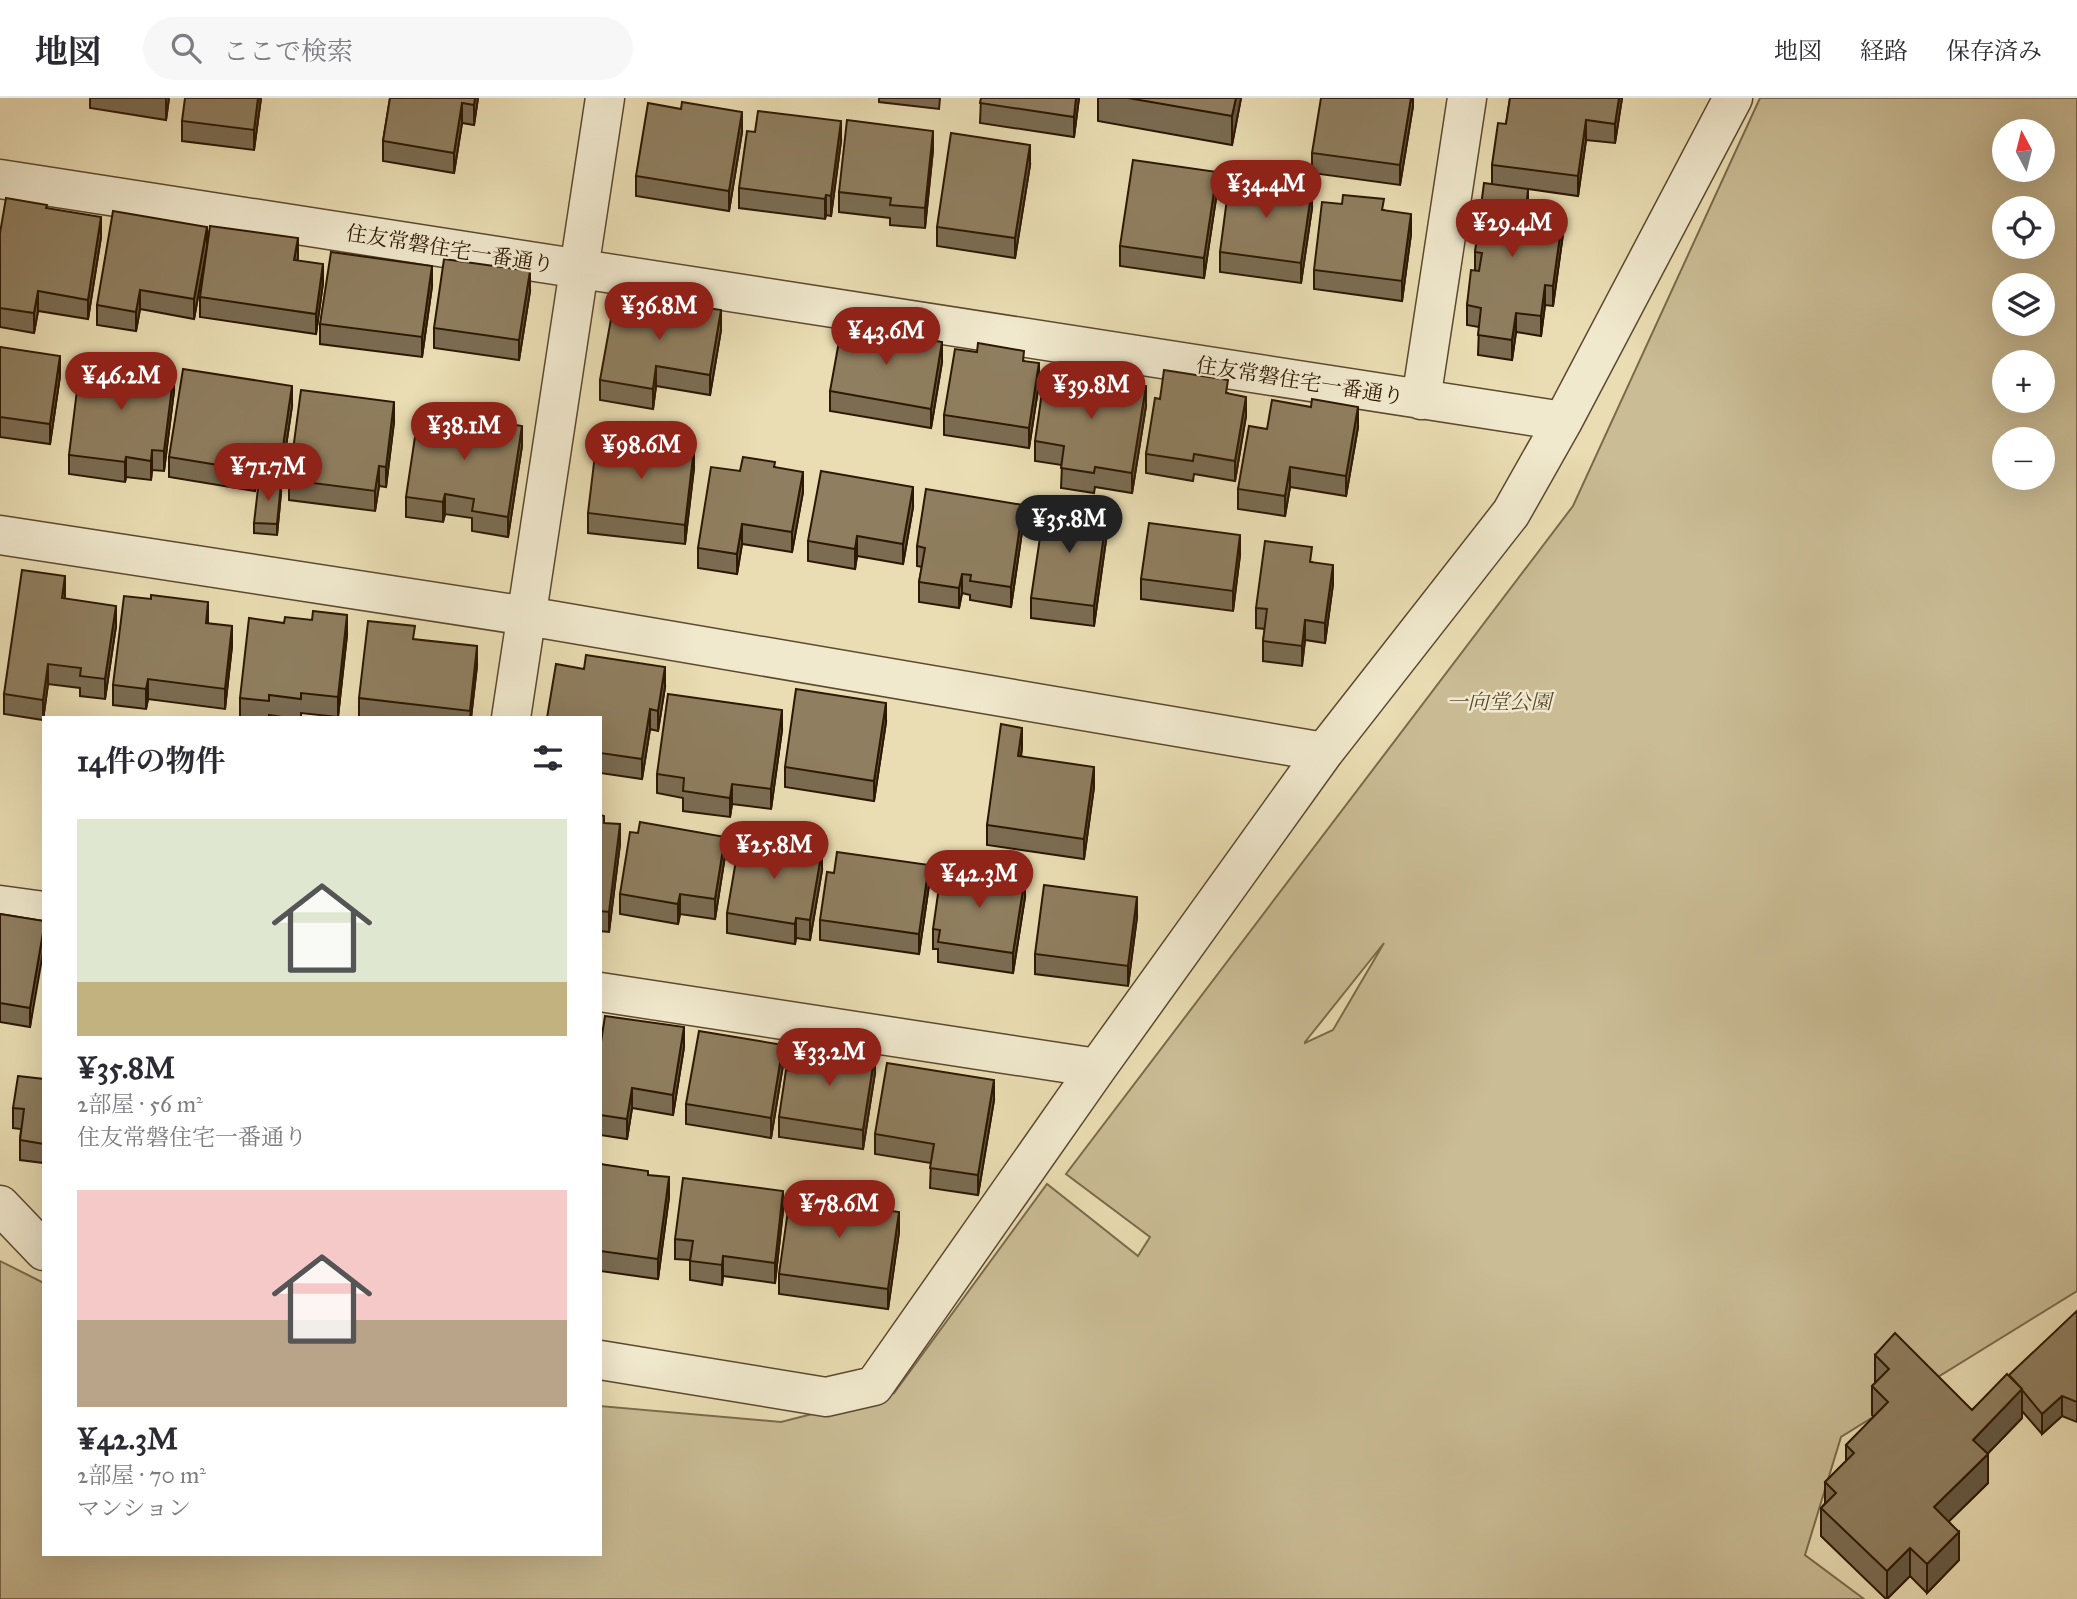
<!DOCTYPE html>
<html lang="ja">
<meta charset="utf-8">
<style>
:root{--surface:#fff;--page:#f7f7f7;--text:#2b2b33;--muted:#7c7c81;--line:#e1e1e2;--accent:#8f2418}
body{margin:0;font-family:"IM FELL Great Primer","Noto Serif JP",serif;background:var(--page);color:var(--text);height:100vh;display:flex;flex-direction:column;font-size:26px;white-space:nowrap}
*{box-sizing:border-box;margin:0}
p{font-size:23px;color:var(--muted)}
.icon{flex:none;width:38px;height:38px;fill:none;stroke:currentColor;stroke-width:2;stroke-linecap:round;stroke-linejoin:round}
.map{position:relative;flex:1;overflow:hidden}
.panel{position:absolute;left:42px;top:618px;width:560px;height:840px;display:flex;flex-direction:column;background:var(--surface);border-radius:0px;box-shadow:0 7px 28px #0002}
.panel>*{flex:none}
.needle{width:46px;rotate:353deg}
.controls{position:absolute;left:1992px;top:21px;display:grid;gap:14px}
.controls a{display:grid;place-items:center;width:63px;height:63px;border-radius:50%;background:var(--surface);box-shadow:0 7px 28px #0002;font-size:35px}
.price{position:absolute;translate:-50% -60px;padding:0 16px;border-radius:24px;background:var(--accent);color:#fff;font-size:23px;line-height:46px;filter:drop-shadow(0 2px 4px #0008)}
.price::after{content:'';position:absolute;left:50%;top:42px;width:21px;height:16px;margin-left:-10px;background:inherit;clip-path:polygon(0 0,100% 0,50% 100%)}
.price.current{background:#222;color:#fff}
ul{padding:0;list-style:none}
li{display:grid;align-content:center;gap:14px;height:371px;padding:0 35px}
li span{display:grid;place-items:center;height:217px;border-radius:0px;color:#555}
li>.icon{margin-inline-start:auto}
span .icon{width:126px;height:126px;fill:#fffc;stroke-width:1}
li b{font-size:30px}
h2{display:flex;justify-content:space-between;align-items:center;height:84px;padding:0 35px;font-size:30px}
header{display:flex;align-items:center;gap:42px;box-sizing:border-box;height:98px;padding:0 35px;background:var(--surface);border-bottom:2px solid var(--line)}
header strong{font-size:33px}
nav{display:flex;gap:38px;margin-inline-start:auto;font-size:24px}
.search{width:490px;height:63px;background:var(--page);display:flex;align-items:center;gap:18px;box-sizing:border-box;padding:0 24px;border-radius:38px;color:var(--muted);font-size:26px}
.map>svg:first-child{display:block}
</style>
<header>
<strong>地図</strong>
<div class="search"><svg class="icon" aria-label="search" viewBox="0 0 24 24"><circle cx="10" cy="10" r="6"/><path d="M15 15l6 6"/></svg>ここで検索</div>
<nav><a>地図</a><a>経路</a><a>保存済み</a></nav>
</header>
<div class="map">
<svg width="2077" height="1501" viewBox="0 0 2077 1501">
<rect width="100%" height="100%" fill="#eaddb3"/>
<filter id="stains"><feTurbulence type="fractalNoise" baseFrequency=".00286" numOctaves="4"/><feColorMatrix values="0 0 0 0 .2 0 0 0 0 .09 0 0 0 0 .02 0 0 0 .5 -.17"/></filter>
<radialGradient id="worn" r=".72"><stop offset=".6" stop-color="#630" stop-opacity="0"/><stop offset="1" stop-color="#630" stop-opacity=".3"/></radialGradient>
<path fill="#cabc95" stroke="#7c6a4c" stroke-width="2" fill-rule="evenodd" d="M 1760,0 L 2077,0 L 2077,1193 L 1841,1339 L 1805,1457 L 1864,1501 L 0,1501 L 0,1163 L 44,1185 L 44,1456 L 600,1456 L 600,1308 L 781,1324 L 894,1295 L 1047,1086 L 1138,1158 L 1150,1139 L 1066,1076 L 1573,408 ZM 2004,33 L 2042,33 L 2042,72 L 2004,72 ZM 2004,110 L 2042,110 L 2042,149 L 2004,149 ZM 2004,187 L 2042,187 L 2042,226 L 2004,226 ZM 2004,264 L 2042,264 L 2042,303 L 2004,303 ZM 2004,341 L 2042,341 L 2042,380 L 2004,380 ZM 1384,845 L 1333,932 L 1305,945 L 1305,944 Z"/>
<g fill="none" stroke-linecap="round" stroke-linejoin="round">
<g stroke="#5c492f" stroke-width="41">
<path id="street" d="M 0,81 L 1563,323
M 1421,302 L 1467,0
M 0,437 L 527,518 L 1324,654
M 511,620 L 605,0
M 0,807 L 44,813
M 600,894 L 1097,970
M 0,1107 L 44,1153
M 600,1262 L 826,1299 L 874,1288 L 1097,970 L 1324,654 L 1511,415 L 1563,323 L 1733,0"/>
</g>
<use href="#street" stroke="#f1e9ce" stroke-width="38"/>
</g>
<path fill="#7b6c52" stroke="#2d1803" stroke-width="2" d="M 90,0 L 169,0 L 166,22 L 90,10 Z
M 261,0 L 254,52 L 182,43 L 182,23 Z
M 390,0 L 478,0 L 474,27 L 462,25 L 454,75 L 383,63 L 383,43 Z
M 879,0 L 940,0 L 939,11 L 879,4 Z
M 981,0 L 1079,0 L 1074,39 L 980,25 Z
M 1098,0 L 1241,0 L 1232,47 L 1098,23 Z
M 1413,0 L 1413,8 L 1400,87 L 1312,75 L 1312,55 Z
M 1510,0 L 1622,0 L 1615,45 L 1586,42 L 1578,98 L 1528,91 L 1528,112 L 1563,136 L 1553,208 L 1545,207 L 1541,238 L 1516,234 L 1512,262 L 1478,257 L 1479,229 L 1467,227 L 1467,207 L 1475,172 L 1475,154 L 1492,86 L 1492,67 L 1506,26 Z
M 742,34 L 729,113 L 636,98 L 636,78 Z
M 841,43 L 831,118 L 826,117 L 825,121 L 739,110 L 739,90 Z
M 933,52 L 925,130 L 890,127 L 890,120 L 839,114 L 839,94 Z
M 1030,67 L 1015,160 L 937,148 L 937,129 Z
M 1217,94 L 1204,180 L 1120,168 L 1120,148 Z
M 47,110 L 101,139 L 88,221 L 38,213 L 34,235 L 0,229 L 0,135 Z
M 1312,110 L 1301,185 L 1220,174 L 1220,154 Z
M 1384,112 L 1411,136 L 1402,203 L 1314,191 L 1314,172 Z
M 207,149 L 194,221 L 140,211 L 136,233 L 97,227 L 97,207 Z
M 297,162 L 323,185 L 316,236 L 200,219 L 200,199 Z
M 432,188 L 422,259 L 320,246 L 320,226 Z
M 530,193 L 519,262 L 434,250 L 434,230 Z
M 646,216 L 721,232 L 710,297 L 656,288 L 653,311 L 600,302 L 600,282 Z
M 0,249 L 60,278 L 50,346 L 0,339 Z
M 1024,263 L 1039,285 L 1029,350 L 944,337 L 944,317 Z
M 942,264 L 931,330 L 830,313 L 830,293 Z
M 174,293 L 164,373 L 152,372 L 151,382 L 126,379 L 125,384 L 69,376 L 69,357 Z
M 1228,295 L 1246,318 L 1235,383 L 1194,376 L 1193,383 L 1146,375 L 1146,356 L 1160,301 Z
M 292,308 L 282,375 L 258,372 L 255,393 L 169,379 L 169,359 Z
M 1146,308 L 1132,395 L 1095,389 L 1094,395 L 1061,390 L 1062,367 L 1035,363 L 1035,343 Z
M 394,324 L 386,389 L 379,388 L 375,413 L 289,402 L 289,382 Z
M 1358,329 L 1346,398 L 1290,389 L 1285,418 L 1238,411 L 1238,391 L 1267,331 Z
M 463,331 L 522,348 L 508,439 L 472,433 L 472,420 L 445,416 L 443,424 L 406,419 L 406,399 Z
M 775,369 L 803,394 L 792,454 L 742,446 L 737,476 L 698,470 L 698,450 L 740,373 Z
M 694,370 L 685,446 L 588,435 L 588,415 Z
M 281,395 L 277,437 L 254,435 L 254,425 Z
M 913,409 L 903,466 L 857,458 L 855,471 L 808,463 L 808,443 Z
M 1023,427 L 1011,509 L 970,502 L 970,497 L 962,495 L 959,510 L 919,504 L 919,484 L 922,469 L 917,468 L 917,448 Z
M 1107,435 L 1094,528 L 1031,520 L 1031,500 Z
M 1240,457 L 1233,513 L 1141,501 L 1141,481 Z
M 1312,464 L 1333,486 L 1325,545 L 1305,542 L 1302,568 L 1263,563 L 1263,543 L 1265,531 L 1256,530 L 1256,510 Z
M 65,501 L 116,528 L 105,601 L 80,598 L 80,590 L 48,586 L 43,622 L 4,616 L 4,596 Z
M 208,525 L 232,548 L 225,611 L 148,601 L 146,611 L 113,607 L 113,587 Z
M 347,537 L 338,619 L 301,615 L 301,620 L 288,620 L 269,617 L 269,620 L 240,620 L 240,600 Z
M 477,568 L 471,620 L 359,619 L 359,600 Z
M 665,589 L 658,633 L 650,631 L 642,681 L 600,675 L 600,620 Z
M 886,624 L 874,703 L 785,689 L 785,669 Z
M 782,632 L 771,711 L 732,706 L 730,719 L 683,713 L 683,700 L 657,695 L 657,676 Z
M 1022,650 L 1021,658 L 1094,689 L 1084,761 L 987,747 L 987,727 Z
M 600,717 L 604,725 L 620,746 L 609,834 L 600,833 Z
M 725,758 L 715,821 L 680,816 L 678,826 L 620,816 L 620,796 Z
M 822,772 L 810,842 L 796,840 L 795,846 L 727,835 L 727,815 Z
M 929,787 L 919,856 L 820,842 L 820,822 Z
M 1025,799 L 1013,875 L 938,864 L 938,851 L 933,851 L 933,831 Z
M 0,816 L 44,823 L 30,929 L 0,924 Z
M 1137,819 L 1128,888 L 1035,876 L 1035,856 Z
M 684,949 L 673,1017 L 632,1010 L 627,1041 L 600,1037 L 600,950 Z
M 783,967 L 771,1040 L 686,1026 L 686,1006 Z
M 800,974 L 875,975 L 863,1051 L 779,1039 L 779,1019 Z
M 44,981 L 44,1065 L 20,1062 L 20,1042 L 21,1031 L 13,1030 L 13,1010 Z
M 994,1002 L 978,1097 L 930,1090 L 931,1065 L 875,1056 L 875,1036 Z
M 600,1066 L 648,1077 L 669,1099 L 658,1181 L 600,1173 Z
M 864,1109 L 899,1134 L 888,1211 L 779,1196 L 779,1176 Z
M 783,1113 L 775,1185 L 723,1178 L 722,1187 L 690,1182 L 690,1162 L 675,1161 L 675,1141 Z
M 2077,1213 L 2077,1324 L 2062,1318 L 2042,1336 L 2022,1313 L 2022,1320 L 1987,1356 L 1988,1385 L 1949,1423 L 1959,1462 L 1927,1495 L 1910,1478 L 1887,1501 L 1886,1501 L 1821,1438 L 1821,1410 L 1825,1405 L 1825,1384 L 1846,1363 L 1846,1347 L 1874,1319 L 1872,1317 L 1872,1288 L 1875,1285 L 1875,1257 L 1972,1312 L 2009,1278 Z"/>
<path fill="#645842" stroke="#2d1803" stroke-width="2" d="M 166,0 L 169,0 L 166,22 Z
M 258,0 L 261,0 L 254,52 L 254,32 Z
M 475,0 L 478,0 L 474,27 L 474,7 Z
M 1076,0 L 1079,0 L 1074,39 L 1074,19 Z
M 1236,0 L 1241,0 L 1232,47 L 1232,18 Z
M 1411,0 L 1413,0 L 1413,8 L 1400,87 L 1400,67 Z
M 1619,0 L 1622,0 L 1615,45 L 1615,26 Z
M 462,5 L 462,25 L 454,75 L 454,55 Z
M 742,14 L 742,34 L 729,113 L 729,93 Z
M 1586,22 L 1586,42 L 1578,98 L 1578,78 Z
M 841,23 L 841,43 L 831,118 L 831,98 Z
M 933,33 L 933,52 L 925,130 L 925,110 Z
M 1030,47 L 1030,67 L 1015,160 L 1015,140 Z
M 1217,74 L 1217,94 L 1204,180 L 1204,160 Z
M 1312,90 L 1312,110 L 1301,185 L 1301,165 Z
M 1528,91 L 1528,111 L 1526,131 L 1526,112 Z
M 826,97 L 826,117 L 825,121 L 825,101 Z
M 1411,116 L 1411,136 L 1402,203 L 1402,183 Z
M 1563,116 L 1563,136 L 1553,208 L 1553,188 Z
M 101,119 L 101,139 L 88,221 L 88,202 Z
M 207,129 L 207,149 L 194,221 L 194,201 Z
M 298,140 L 298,160 L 294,182 L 294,162 Z
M 323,166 L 323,185 L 316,236 L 316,216 Z
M 432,168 L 432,188 L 422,259 L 422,239 Z
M 530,173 L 530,193 L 519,262 L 519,242 Z
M 1545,187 L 1545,207 L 1541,238 L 1541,218 Z
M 140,192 L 140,211 L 136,233 L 136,214 Z
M 38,193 L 38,213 L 34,235 L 34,215 Z
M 721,212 L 721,232 L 710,297 L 710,277 Z
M 1516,215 L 1516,234 L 1512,262 L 1512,242 Z
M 942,244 L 942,264 L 931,330 L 931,311 Z
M 60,258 L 60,278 L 50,346 L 50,326 Z
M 1039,265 L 1039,285 L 1029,350 L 1029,330 Z
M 656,268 L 656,288 L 653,311 L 653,291 Z
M 174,273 L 174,293 L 164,373 L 164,353 Z
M 292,288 L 292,308 L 282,375 L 282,355 Z
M 1146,288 L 1146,308 L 1132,395 L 1132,375 Z
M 1246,299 L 1246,318 L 1235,383 L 1235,363 Z
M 394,304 L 394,324 L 386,389 L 386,369 Z
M 1358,309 L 1358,329 L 1346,398 L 1346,378 Z
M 522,328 L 522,348 L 508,439 L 508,419 Z
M 694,350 L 694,370 L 685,446 L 685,427 Z
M 152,352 L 152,372 L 151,382 L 151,363 Z
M 258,352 L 258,372 L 255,393 L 255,373 Z
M 126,359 L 126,379 L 125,384 L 125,364 Z
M 379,368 L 379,388 L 375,413 L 375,393 Z
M 1290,369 L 1290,389 L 1285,418 L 1285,398 Z
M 803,374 L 803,394 L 792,454 L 792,434 Z
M 281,385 L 281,395 L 277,437 L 277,426 Z
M 913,389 L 913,409 L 903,466 L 903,446 Z
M 445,396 L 445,416 L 443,424 L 443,404 Z
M 1023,407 L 1023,427 L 1011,509 L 1011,489 Z
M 1107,415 L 1107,435 L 1094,528 L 1094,508 Z
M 742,426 L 742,446 L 737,476 L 737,456 Z
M 1240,437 L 1240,457 L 1233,513 L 1233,493 Z
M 857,438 L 857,458 L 855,471 L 855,451 Z
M 1333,467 L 1333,486 L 1325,545 L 1325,525 Z
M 962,476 L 962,495 L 959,510 L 959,490 Z
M 65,478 L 65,498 L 62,520 L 62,500 Z
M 208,504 L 208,524 L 206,545 L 206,525 Z
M 116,508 L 116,528 L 105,601 L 105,581 Z
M 347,517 L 347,537 L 338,619 L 338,599 Z
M 1305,522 L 1305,542 L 1302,568 L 1302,548 Z
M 232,528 L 232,548 L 225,611 L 225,591 Z
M 477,548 L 477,568 L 471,620 L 470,620 Z
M 48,566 L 48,586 L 43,622 L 43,602 Z
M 665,569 L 665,589 L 658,633 L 658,613 Z
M 148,581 L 148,601 L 146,611 L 146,591 Z
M 886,605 L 886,624 L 874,703 L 874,683 Z
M 650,611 L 650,631 L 642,681 L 642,661 Z
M 782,612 L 782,632 L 771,711 L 771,691 Z
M 1022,630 L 1022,650 L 1018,678 L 1018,658 Z
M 1094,669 L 1094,689 L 1084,761 L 1084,741 Z
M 732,686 L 732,706 L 730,719 L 730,700 Z
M 620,726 L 620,746 L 609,834 L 609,814 Z
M 725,739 L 725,758 L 715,821 L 715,801 Z
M 822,752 L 822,772 L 810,842 L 810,822 Z
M 929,767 L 929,787 L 919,856 L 919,836 Z
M 1025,779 L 1025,799 L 1013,875 L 1013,855 Z
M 680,796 L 680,816 L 678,826 L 678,806 Z
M 1137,799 L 1137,819 L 1128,888 L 1128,868 Z
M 796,820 L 796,840 L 795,846 L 795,826 Z
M 44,829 L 44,849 L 30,929 L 30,910 Z
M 684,929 L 684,949 L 673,1017 L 673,997 Z
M 783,947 L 783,967 L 771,1040 L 771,1020 Z
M 875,955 L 875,975 L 863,1051 L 863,1032 Z
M 994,982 L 994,1002 L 978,1097 L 978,1077 Z
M 632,990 L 632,1010 L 627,1041 L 627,1021 Z
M 669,1079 L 669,1099 L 658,1181 L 658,1161 Z
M 783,1093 L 783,1113 L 775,1185 L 775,1165 Z
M 899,1114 L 899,1134 L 888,1211 L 888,1191 Z
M 723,1158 L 723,1178 L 722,1187 L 722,1167 Z
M 2022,1291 L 2022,1320 L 1973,1371 L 1973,1342 Z
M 2062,1298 L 2062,1318 L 2042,1336 L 2042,1316 Z
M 1988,1356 L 1988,1385 L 1934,1438 L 1934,1409 Z
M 1959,1434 L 1959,1462 L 1927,1495 L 1927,1466 Z
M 1910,1450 L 1910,1478 L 1887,1501 L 1887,1473 Z"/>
<path fill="#8f7e5f" stroke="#2d1803" stroke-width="2" d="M 185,0 L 258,0 L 254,32 L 182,23 Z
M 390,0 L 475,0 L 474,7 L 462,5 L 454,55 L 383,43 Z
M 981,0 L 1076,0 L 1074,19 L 980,5 Z
M 1128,0 L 1236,0 L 1232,18 Z
M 1321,0 L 1411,0 L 1400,67 L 1312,55 Z
M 1510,0 L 1619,0 L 1615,26 L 1586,22 L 1578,78 L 1492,67 L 1498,25 L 1506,26 Z
M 682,4 L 742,14 L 729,93 L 636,78 L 648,5 L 681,11 Z
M 758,13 L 841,23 L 831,98 L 826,97 L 825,101 L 739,90 L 747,33 L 755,34 Z
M 847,22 L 933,33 L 925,110 L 890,107 L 891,100 L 839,94 Z
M 951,35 L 1030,47 L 1015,140 L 937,129 Z
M 1133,62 L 1217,74 L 1204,160 L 1120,148 Z
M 1230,78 L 1312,90 L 1301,165 L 1220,154 Z
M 1484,85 L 1528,91 L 1526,112 L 1563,116 L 1553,188 L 1545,187 L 1541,218 L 1516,215 L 1512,242 L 1478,237 L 1481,210 L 1467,207 L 1471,172 L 1479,173 L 1482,155 L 1475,154 Z
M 1343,97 L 1384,101 L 1382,112 L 1411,116 L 1402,183 L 1314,172 L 1322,104 L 1342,106 Z
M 6,100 L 47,107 L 46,110 L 101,119 L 88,202 L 38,193 L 34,215 L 0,210 L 0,135 Z
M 113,113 L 207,129 L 194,201 L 140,192 L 136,214 L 97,207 Z
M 210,128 L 298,140 L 294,162 L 323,166 L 316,216 L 200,199 Z
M 331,154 L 432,168 L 422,239 L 320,226 Z
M 444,161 L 530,173 L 519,242 L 434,230 Z
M 649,201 L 721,212 L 710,277 L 656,268 L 653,291 L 600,282 L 613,210 L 646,216 Z
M 842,227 L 942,244 L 931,311 L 830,293 Z
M 978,245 L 1024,253 L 1023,263 L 1039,265 L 1029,330 L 944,317 L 955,251 L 977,254 Z
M 0,249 L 60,258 L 50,326 L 0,319 Z
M 106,265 L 174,273 L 164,353 L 152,352 L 151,363 L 126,359 L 125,364 L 69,357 L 80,268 L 106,271 Z
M 183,271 L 292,288 L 282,355 L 258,352 L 255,373 L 169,359 Z
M 1164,272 L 1228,282 L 1226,295 L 1246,299 L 1235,363 L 1194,356 L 1193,363 L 1146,356 L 1155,300 L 1160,301 Z
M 1045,273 L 1146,288 L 1132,375 L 1095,369 L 1094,375 L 1061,370 L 1064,348 L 1035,343 Z
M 301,292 L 394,304 L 386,369 L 379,368 L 375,393 L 289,382 Z
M 1312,301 L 1358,309 L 1346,378 L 1290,369 L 1285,398 L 1238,391 L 1249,328 L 1267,331 L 1272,302 L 1311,309 Z
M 419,312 L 463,318 L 461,331 L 477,333 L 479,321 L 522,328 L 508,419 L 472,413 L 474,401 L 445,396 L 443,404 L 406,399 Z
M 597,340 L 694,350 L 685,427 L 588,415 Z
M 743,359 L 775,364 L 774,369 L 803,374 L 792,434 L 742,426 L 737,456 L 698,450 L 711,369 L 740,373 Z
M 821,373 L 913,389 L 903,446 L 857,438 L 855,451 L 808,443 Z
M 259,382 L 281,385 L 277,426 L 254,425 Z
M 926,391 L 1023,407 L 1011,489 L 970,483 L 971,477 L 962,476 L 959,490 L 919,484 L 925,450 L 917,448 Z
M 1045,406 L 1107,415 L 1094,508 L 1031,500 Z
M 1149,425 L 1240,437 L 1233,493 L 1141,481 Z
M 1265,443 L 1312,449 L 1310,464 L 1333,467 L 1325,525 L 1305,522 L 1302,548 L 1263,543 L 1267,511 L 1256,510 Z
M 22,472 L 65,478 L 62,500 L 116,508 L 105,581 L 80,578 L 81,570 L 48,566 L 43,602 L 4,596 Z
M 151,497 L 208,504 L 206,525 L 232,528 L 225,591 L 148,581 L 146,591 L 113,587 L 124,498 L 151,501 Z
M 313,513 L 347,517 L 338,599 L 301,595 L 301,601 L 269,597 L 269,603 L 240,600 L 249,520 L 284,525 L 285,519 L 312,522 Z
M 368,523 L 415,528 L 413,541 L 477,548 L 470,613 L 359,600 Z
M 586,557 L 665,569 L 658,613 L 650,611 L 642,661 L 600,655 L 600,620 L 547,620 L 556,566 L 584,571 Z
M 796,591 L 886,605 L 874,683 L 785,669 Z
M 668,596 L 782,612 L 771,691 L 732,686 L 730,700 L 683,693 L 684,680 L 657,676 Z
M 1001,626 L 1022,630 L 1018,658 L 1094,669 L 1084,741 L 987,727 Z
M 600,717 L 604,718 L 604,725 L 620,726 L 609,814 L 600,813 Z
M 640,724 L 725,739 L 715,801 L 680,796 L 678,806 L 620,796 L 630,734 L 638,735 Z
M 740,739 L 822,752 L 810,822 L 796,820 L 795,826 L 727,815 Z
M 837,754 L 929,767 L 919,836 L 820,822 L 827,774 L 834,775 Z
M 964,770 L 1025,779 L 1013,855 L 938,844 L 940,832 L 933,831 L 941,775 L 963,779 Z
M 1044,787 L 1137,799 L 1128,868 L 1035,856 Z
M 0,816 L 44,823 L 44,829 L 30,910 L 0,905 Z
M 605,918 L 684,929 L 673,997 L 632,990 L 627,1021 L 600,1017 L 600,950 Z
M 699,933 L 783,947 L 771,1020 L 686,1006 Z
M 830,948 L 875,955 L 863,1032 L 779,1019 L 786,972 L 800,974 L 803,952 L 829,956 Z
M 887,965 L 994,982 L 978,1077 L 930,1070 L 934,1046 L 875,1036 Z
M 18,978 L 44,981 L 44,1046 L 20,1042 L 24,1011 L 13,1010 Z
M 600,1066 L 648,1073 L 648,1077 L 669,1079 L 658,1161 L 600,1153 Z
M 683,1080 L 783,1093 L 775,1165 L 723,1158 L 722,1167 L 690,1163 L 693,1143 L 675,1141 Z
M 829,1091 L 864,1096 L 863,1109 L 899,1114 L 888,1191 L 779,1176 L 790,1098 L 827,1103 Z
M 2077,1213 L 2077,1304 L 2062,1298 L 2042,1316 L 2022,1292 L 2022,1291 L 2009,1277 Z
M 1895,1235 L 1972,1312 L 2007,1276 L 2022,1291 L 1973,1342 L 1988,1356 L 1934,1409 L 1959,1434 L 1927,1466 L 1910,1450 L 1887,1473 L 1821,1410 L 1836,1395 L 1825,1384 L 1854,1355 L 1846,1347 L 1888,1304 L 1872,1288 L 1889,1271 L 1875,1257 Z"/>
<g text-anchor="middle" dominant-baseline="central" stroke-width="5" stroke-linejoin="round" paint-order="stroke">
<g font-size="21" fill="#2d1803" stroke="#f1e9ce">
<text transform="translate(450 151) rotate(9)">住友常磐住宅一番通り</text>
<text transform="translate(1300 283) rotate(9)">住友常磐住宅一番通り</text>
</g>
<g font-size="21" font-style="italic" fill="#5c492f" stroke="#f1e9ce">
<text x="1499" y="604">一向堂公園</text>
</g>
</g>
<rect width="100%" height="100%" filter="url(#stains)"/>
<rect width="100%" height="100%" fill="url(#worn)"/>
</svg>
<div class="controls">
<a><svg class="needle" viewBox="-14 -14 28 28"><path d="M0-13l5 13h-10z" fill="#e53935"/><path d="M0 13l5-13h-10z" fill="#7c7c81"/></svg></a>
<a><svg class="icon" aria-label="locate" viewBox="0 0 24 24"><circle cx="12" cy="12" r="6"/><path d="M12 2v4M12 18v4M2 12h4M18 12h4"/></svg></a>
<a><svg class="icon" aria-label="layers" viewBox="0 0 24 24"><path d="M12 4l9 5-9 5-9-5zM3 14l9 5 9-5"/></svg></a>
<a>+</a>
<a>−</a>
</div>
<b class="price" style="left:1266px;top:122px">¥34.4M</b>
<b class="price" style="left:1512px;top:161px">¥29.4M</b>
<b class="price" style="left:659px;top:244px">¥36.8M</b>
<b class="price" style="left:886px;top:269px">¥43.6M</b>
<b class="price" style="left:121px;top:314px">¥46.2M</b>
<b class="price" style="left:1091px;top:323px">¥39.8M</b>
<b class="price" style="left:464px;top:364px">¥38.1M</b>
<b class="price" style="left:641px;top:383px">¥98.6M</b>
<b class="price" style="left:268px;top:405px">¥71.7M</b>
<b class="price current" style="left:1069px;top:457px">¥35.8M</b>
<b class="price" style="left:774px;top:783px">¥25.8M</b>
<b class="price" style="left:979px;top:812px">¥42.3M</b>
<b class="price" style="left:829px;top:990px">¥33.2M</b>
<b class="price" style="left:839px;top:1142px">¥78.6M</b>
<section class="panel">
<h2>14件の物件<svg class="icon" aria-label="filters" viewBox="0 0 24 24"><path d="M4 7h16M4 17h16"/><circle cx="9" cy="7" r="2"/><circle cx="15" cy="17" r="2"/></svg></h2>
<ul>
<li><span style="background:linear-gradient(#dfe7d0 75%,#c2b280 0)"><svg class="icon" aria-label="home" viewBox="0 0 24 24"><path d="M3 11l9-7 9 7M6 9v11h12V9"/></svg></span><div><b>¥35.8M</b><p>2部屋 · 56 m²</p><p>住友常磐住宅一番通り</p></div></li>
<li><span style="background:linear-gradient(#f6c9c9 60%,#b9a48a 0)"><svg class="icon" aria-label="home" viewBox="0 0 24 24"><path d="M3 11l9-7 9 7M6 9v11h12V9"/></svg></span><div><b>¥42.3M</b><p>2部屋 · 70 m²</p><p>マンション</p></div></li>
</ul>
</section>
</div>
